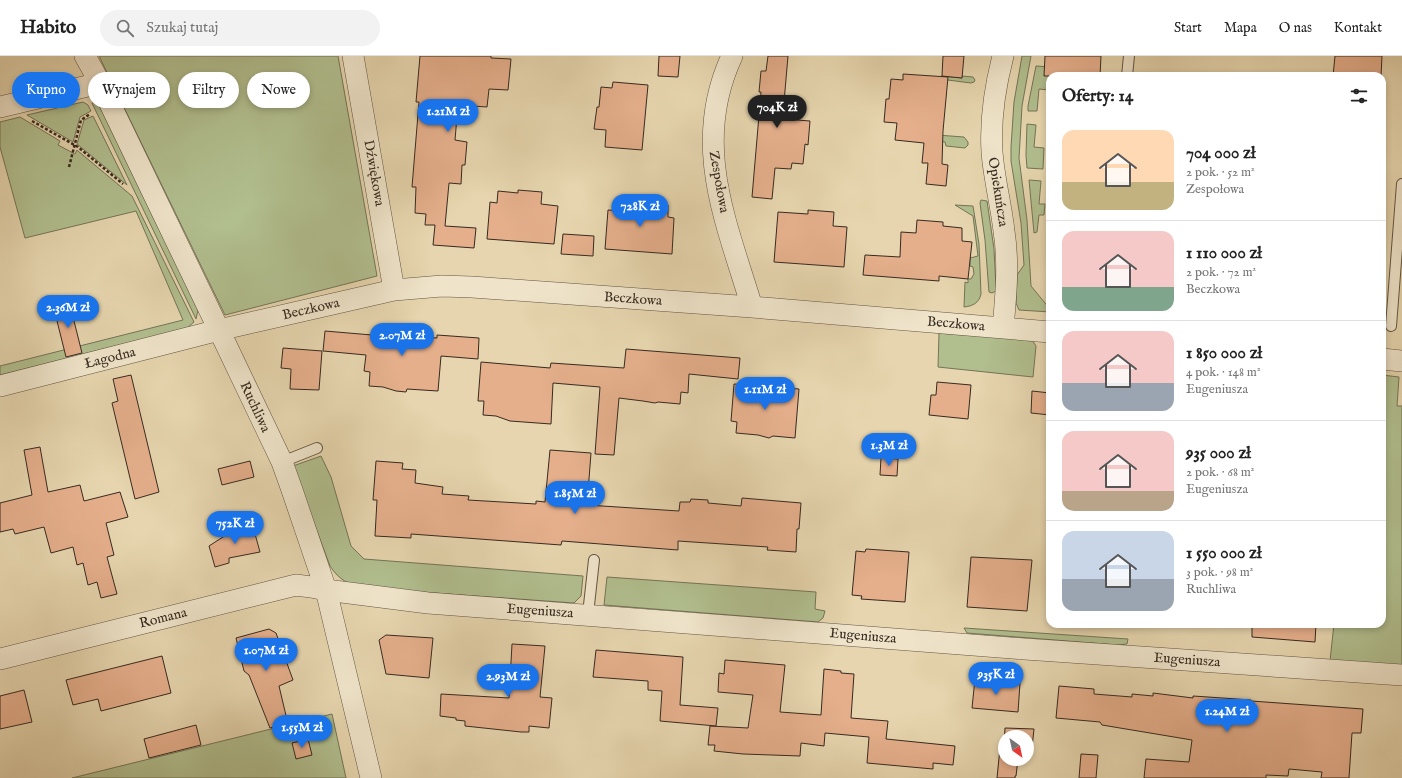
<!DOCTYPE html>
<html lang="pl">
<meta charset="utf-8">
<style>
:root{--surface:#fff;--page:#f2f2f2;--text:#222;--muted:#767676;--line:#e0e0e0;--accent:#1a73e8}
body{margin:0;font-family:"IM FELL English",serif;background:var(--page);color:var(--text);height:100vh;display:flex;flex-direction:column;font-size:15px;white-space:nowrap}
*{box-sizing:border-box;margin:0}
p{font-size:13px;color:var(--muted)}
.icon{flex:none;width:22px;height:22px;fill:none;stroke:currentColor;stroke-width:2;stroke-linecap:round;stroke-linejoin:round}
.map{position:relative;flex:1;overflow:hidden}
.drawer{position:absolute;left:1046px;top:16px;width:340px;height:556px;display:flex;flex-direction:column;background:var(--surface);border-radius:12px;box-shadow:0 2px 6px #0003}
.drawer>*{flex:none}
.hud{position:absolute;left:12px;top:16px;width:380px;height:36px;display:flex;gap:8px}
.needle{width:26px;rotate:147deg}
.buttons{position:absolute;left:998px;top:674px;display:grid;gap:8px}
.buttons a{display:grid;place-items:center;width:36px;height:36px;border-radius:50%;background:var(--surface);box-shadow:0 2px 6px #0003;font-size:20px}
.price{position:absolute;translate:-50% -34px;padding:0 9px;border-radius:14px;background:var(--accent);color:#fff;font-size:13px;line-height:26px;filter:drop-shadow(0 1px 2px #0008)}
.price::after{content:'';position:absolute;left:50%;top:24px;width:12px;height:9px;margin-left:-6px;background:inherit;clip-path:polygon(0 0,100% 0,50% 100%)}
.price.selected{background:#222;color:#fff}
ul{padding:0;list-style:none}
li{display:flex;align-items:center;gap:12px;height:100px;padding:0 16px}
li+li{border-top:1px solid var(--line)}
li span{display:grid;place-items:center;flex:none;width:112px;height:80px;border-radius:12px;color:#555}
li>.icon{margin-inline-start:auto}
span .icon{width:48px;height:48px;fill:#fffc;stroke-width:1}
li b{font-size:17px}
h2{display:flex;justify-content:space-between;align-items:center;height:48px;padding:0 16px;font-size:17px}
.tag{padding:0 14px;border-radius:18px;background:var(--surface);box-shadow:0 2px 6px #0003;font-size:14px;line-height:36px}
.tag.selected{background:var(--accent);color:#fff}
header{display:flex;align-items:center;gap:24px;box-sizing:border-box;height:56px;padding:0 20px;background:var(--surface);border-bottom:1px solid var(--line)}
header strong{font-size:19px}
nav{display:flex;gap:22px;margin-inline-start:auto;font-size:14px}
.search{width:280px;height:36px;background:var(--page);display:flex;align-items:center;gap:10px;box-sizing:border-box;padding:0 14px;border-radius:22px;color:var(--muted);font-size:15px}
.map>svg:first-child{display:block}
</style>
<header>
<strong>Habito</strong>
<div class="search"><svg class="icon" aria-label="search" viewBox="0 0 24 24"><circle cx="10" cy="10" r="6"/><path d="M15 15l6 6"/></svg>Szukaj tutaj</div>
<nav><a>Start</a><a>Mapa</a><a>O nas</a><a>Kontakt</a></nav>
</header>
<div class="map">
<svg width="1402" height="722" viewBox="0 0 1402 722">
<rect width="100%" height="100%" fill="#e6d5ae"/>
<filter id="stains"><feTurbulence type="fractalNoise" baseFrequency=".005" numOctaves="4"/><feColorMatrix values="0 0 0 0 .2 0 0 0 0 .09 0 0 0 0 .02 0 0 0 .5 -.17"/></filter>
<radialGradient id="worn" r=".72"><stop offset=".6" stop-color="#630" stop-opacity="0"/><stop offset="1" stop-color="#630" stop-opacity=".3"/></radialGradient>
<path fill="#b1be8e" stroke="#747457" d="M 99,0 L 338,0 L 377,220 L 225,259 Z
M 1022,0 L 1031,0 L 1022,50 L 1019,102 L 1027,164 L 1031,230 L 1050,253 L 1050,256 L 1019,254 L 1016,247 L 1017,219 L 1024,209 L 1021,167 L 1011,105 L 1011,91 L 1014,46 Z
M 1036,10 L 1051,11 L 1049,34 L 1039,33 L 1037,55 L 1028,55 L 1028,50 Z
M 942,20 L 962,22 L 962,20 L 973,21 L 975,24 L 974,26 L 971,27 L 940,23 L 940,21 Z
M 97,45 L 198,254 L 196,263 L 92,47 Z
M 83,46 L 88,49 L 91,55 L 80,61 L 73,86 L 27,59 Z
M 93,60 L 127,129 L 77,88 L 84,64 Z
M 20,61 L 60,85 L 58,89 L 75,98 L 77,94 L 78,95 L 132,140 L 194,266 L 187,272 L 0,319 L 0,310 L 183,264 L 136,155 L 25,182 L 0,91 L 0,66 Z
M 1027,68 L 1036,69 L 1034,91 L 1044,92 L 1043,113 L 1027,112 L 1026,99 Z
M 937,79 L 964,81 L 968,86 L 968,89 L 965,92 L 946,90 L 945,86 L 936,85 Z
M 1029,124 L 1041,125 L 1039,148 L 1045,148 L 1044,159 L 1039,159 L 1037,176 L 1034,177 Z
M 981,144 L 987,145 L 994,193 L 996,231 L 996,235 L 992,237 L 989,236 L 985,184 L 980,147 Z
M 955,149 L 973,150 L 979,188 L 981,238 C 979,247 973,250 964,251 L 965,226 L 968,227 L 968,223 L 971,223 L 974,218 L 973,211 L 970,210 L 970,202 L 978,200 L 973,160 Z
M 939,277 L 1032,284 L 1036,290 L 1033,321 L 938,311 Z
M 1382,319 L 1399,321 L 1397,350 L 1402,350 L 1402,610 L 1330,605 L 1334,568 L 1382,568 Z
M 321,400 L 331,421 L 351,490 L 364,503 L 583,520 L 581,540 L 574,547 L 365,532 C 348,528 340,525 330,510 L 293,410 Z
M 607,521 L 816,536 L 815,553 L 825,555 L 823,562 L 818,566 L 604,549 Z
M 964,572 L 1128,583 L 1127,588 L 1118,589 L 967,577 Z
M 332,658 L 346,722 L 72,722 Z"/>
<path fill="#e5af8c" stroke="#362a20" d="M 420,0 L 491,0 L 491,2 L 511,3 L 508,34 L 489,33 L 487,51 L 458,49 L 455,84 L 467,86 L 465,109 L 462,109 L 461,128 L 449,127 L 445,170 L 476,172 L 474,192 L 433,189 L 435,169 L 425,169 L 426,158 L 415,157 L 416,131 L 412,131 L 419,46 L 416,46 Z
M 659,0 L 680,0 L 678,21 L 658,20 Z
M 768,0 L 788,0 L 784,46 L 799,47 L 797,64 L 810,65 L 808,89 L 805,88 L 803,108 L 792,107 L 791,113 L 775,112 L 772,143 L 752,141 L 761,36 L 759,36 L 761,15 L 766,15 Z
M 943,0 L 964,0 L 962,22 L 942,20 Z
M 1045,0 L 1101,0 L 1100,20 L 1044,20 Z
M 1335,0 L 1382,0 L 1381,20 L 1333,20 Z
M 903,18 L 948,21 L 943,75 L 942,108 L 948,109 L 946,130 L 926,128 L 928,107 L 922,107 L 924,87 L 895,84 L 897,67 L 884,66 L 886,43 L 889,43 L 891,23 L 903,24 Z
M 613,26 L 648,29 L 642,94 L 605,91 L 606,74 L 594,73 L 597,51 L 599,51 L 601,31 L 612,32 Z
M 518,134 L 542,136 L 541,148 L 558,150 L 554,188 L 487,183 L 490,146 L 497,147 L 498,135 L 518,137 Z
M 626,143 L 649,145 L 649,148 L 668,149 L 668,161 L 674,162 L 672,198 L 605,193 L 608,154 L 624,155 Z
M 808,154 L 834,156 L 833,170 L 847,171 L 844,211 L 774,206 L 778,156 L 808,158 Z
M 917,164 L 943,166 L 943,170 L 962,172 L 962,185 L 972,186 L 968,223 L 939,220 L 939,225 L 863,219 L 865,199 L 900,201 L 901,176 L 916,177 Z
M 563,178 L 594,180 L 593,200 L 561,198 Z
M 69,245 L 82,297 L 66,301 L 53,249 Z
M 325,275 L 372,279 L 372,277 L 437,282 L 437,279 L 479,282 L 478,303 L 441,300 L 438,335 L 407,333 L 406,336 L 396,335 L 383,331 L 369,330 L 370,316 L 364,315 L 366,299 L 323,295 Z
M 283,292 L 322,295 L 319,334 L 290,333 L 291,313 L 281,312 Z
M 626,293 L 740,302 L 738,323 L 689,318 L 688,337 L 681,336 L 680,348 L 658,346 L 655,347 L 643,345 L 619,342 L 614,399 L 595,398 L 600,331 L 553,327 L 551,368 L 510,365 L 496,360 L 483,359 L 484,345 L 478,345 L 481,306 L 550,312 L 551,307 L 624,312 Z
M 131,319 L 159,436 L 135,443 L 112,347 L 118,345 L 113,323 Z
M 937,326 L 971,329 L 968,363 L 929,359 L 931,339 L 936,339 Z
M 734,328 L 799,333 L 795,382 L 773,380 L 769,382 L 758,379 L 736,377 L 737,366 L 731,365 Z
M 1032,335 L 1050,337 L 1050,359 L 1031,357 Z
M 40,391 L 48,436 L 80,429 L 84,445 L 120,436 L 128,461 L 106,467 L 114,499 L 107,501 L 117,538 L 101,542 L 97,526 L 88,529 L 83,507 L 77,509 L 73,491 L 51,497 L 44,471 L 15,478 L 13,473 L 0,476 L 0,447 L 32,439 L 24,394 Z
M 550,394 L 591,397 L 587,449 L 679,455 L 680,446 L 690,446 L 691,443 L 708,444 L 708,447 L 741,450 L 742,442 L 801,447 L 799,473 L 797,473 L 796,496 L 767,494 L 768,491 L 678,485 L 678,494 L 562,485 L 561,489 L 411,478 L 411,482 L 375,480 L 377,444 L 373,444 L 376,405 L 403,407 L 402,413 L 416,414 L 415,427 L 443,431 L 442,438 L 469,440 L 468,444 L 536,448 L 536,445 L 545,446 Z
M 881,402 L 898,403 L 897,420 L 880,419 Z
M 250,405 L 254,421 L 222,429 L 218,413 Z
M 252,467 L 260,496 L 229,502 L 229,507 L 215,511 L 209,490 L 240,470 Z
M 866,493 L 909,496 L 905,546 L 861,543 L 862,540 L 852,539 L 856,495 L 865,496 Z
M 971,501 L 1032,504 L 1027,555 L 967,551 Z
M 1252,568 L 1316,568 L 1315,586 L 1252,581 Z
M 269,573 L 276,577 L 293,624 L 279,630 L 288,668 L 270,672 L 249,619 L 244,615 L 236,582 Z
M 386,579 L 433,582 L 429,622 L 386,618 L 379,584 Z
M 512,588 L 545,590 L 540,641 L 552,642 L 549,672 L 529,670 L 529,676 L 521,676 L 465,670 L 465,665 L 456,664 L 456,662 L 440,660 L 441,638 L 509,642 Z
M 596,594 L 683,601 L 680,649 L 718,652 L 716,670 L 660,665 L 662,635 L 648,634 L 648,625 L 593,621 Z
M 162,600 L 171,637 L 101,655 L 98,643 L 73,649 L 66,624 Z
M 725,604 L 785,609 L 780,656 L 821,659 L 824,613 L 841,615 L 841,617 L 854,618 L 851,662 L 888,665 L 886,683 L 955,690 L 953,709 L 933,707 L 933,713 L 867,707 L 869,681 L 825,677 L 824,690 L 801,687 L 800,700 L 743,698 L 714,695 L 715,689 L 708,689 L 710,670 L 748,672 L 753,639 L 718,636 L 719,617 L 724,618 Z
M 975,623 L 1020,627 L 1018,656 L 972,652 Z
M 1059,630 L 1094,633 L 1094,638 L 1132,641 L 1132,638 L 1153,640 L 1153,637 L 1193,642 L 1193,640 L 1208,641 L 1251,644 L 1251,645 L 1363,653 L 1361,677 L 1352,677 L 1349,722 L 1321,722 L 1322,716 L 1289,713 L 1288,720 L 1266,719 L 1266,722 L 1144,722 L 1146,703 L 1189,706 L 1192,684 L 1102,669 L 1100,666 L 1056,662 Z
M 24,634 L 32,666 L 0,673 L 0,640 Z
M 196,669 L 201,689 L 149,702 L 144,683 Z
M 1005,672 L 1034,673 L 1031,701 L 1027,701 L 1027,681 L 1005,681 L 1005,703 L 1018,703 L 1016,720 L 1015,720 L 1015,722 L 997,722 L 1000,692 L 1004,692 Z
M 308,683 L 312,699 L 296,703 L 292,687 Z
M 1081,698 L 1098,699 L 1096,722 L 1079,722 Z"/>
<g fill="none" stroke-linecap="round" stroke-linejoin="round">
<g stroke="#625544" stroke-width="12">
<path id="lane" d="M 1127,20 L 1129,0
M 1391,270 L 1402,128
M 282,406 L 317,392
M 588,558 L 594,504"/>
</g>
<g stroke="#625544" stroke-width="22">
<path id="street" d="M 85,0 L 100,27 L 219,274 L 282,406 L 292,434 L 326,534 L 371,722
M 353,0 L 394,234
M 732,0 C 691,88 726,165 752,251
M 0,51 L 100,27
M 1003,272 C 1006,240 1009,207 1004,175 C 1001,148 994,123 992,96 C 990,64 995,31 1003,0
M 1382,303 L 1402,305
M 0,330 L 219,274 L 394,234 L 442,230 L 472,231 L 752,251 L 1050,276
M 0,603 L 296,529 L 311,531 L 326,534 L 428,547 L 1025,593 L 1402,619"/>
</g>
<path stroke="#362a20" stroke-width="2.5" stroke-dasharray="3 2" stroke-linecap="butt" d="M 32,65 L 78,91 L 123,128
M 69,111 L 81,64 L 90,58"/>
<use href="#lane" stroke="#efe4ca" stroke-width="10"/>
<use href="#street" stroke="#efe4ca" stroke-width="21"/>
</g>
<g text-anchor="middle" dominant-baseline="central" stroke-width="4" stroke-linejoin="round" paint-order="stroke">
<g font-size="14" fill="#362a20" stroke="#efe4ca">
<text transform="translate(374 117) rotate(80)">Dźwiękowa</text>
<text transform="translate(719 126) rotate(80)">Zespołowa</text>
<text transform="translate(998 136) rotate(81)">Opiekuńcza</text>
<text transform="translate(633 243) rotate(4)">Beczkowa</text>
<text transform="translate(311 253) rotate(-13)">Beczkowa</text>
<text transform="translate(956 268) rotate(5)">Beczkowa</text>
<text transform="translate(110 302) rotate(-14)">Łagodna</text>
<text transform="translate(255 351) rotate(65)">Ruchliwa</text>
<text transform="translate(540 555) rotate(4)">Eugeniusza</text>
<text transform="translate(163 562) rotate(-14)">Romana</text>
<text transform="translate(863 580) rotate(5)">Eugeniusza</text>
<text transform="translate(1187 604) rotate(4)">Eugeniusza</text>
</g>
</g>
<rect width="100%" height="100%" filter="url(#stains)"/>
<rect width="100%" height="100%" fill="url(#worn)"/>
</svg>
<div class="buttons">
<a><svg class="needle" viewBox="-14 -14 28 28"><path d="M0-13l5 13h-10z" fill="#e53935"/><path d="M0 13l5-13h-10z" fill="#767676"/></svg></a>
</div>
<b class="price selected" style="left:777px;top:73px">704K zł</b>
<b class="price" style="left:448px;top:77px">1.21M zł</b>
<b class="price" style="left:640px;top:172px">728K zł</b>
<b class="price" style="left:68px;top:273px">2.36M zł</b>
<b class="price" style="left:402px;top:301px">2.07M zł</b>
<b class="price" style="left:765px;top:355px">1.11M zł</b>
<b class="price" style="left:889px;top:411px">1.3M zł</b>
<b class="price" style="left:575px;top:459px">1.85M zł</b>
<b class="price" style="left:235px;top:489px">752K zł</b>
<b class="price" style="left:266px;top:616px">1.07M zł</b>
<b class="price" style="left:996px;top:640px">935K zł</b>
<b class="price" style="left:508px;top:642px">2.93M zł</b>
<b class="price" style="left:1227px;top:677px">1.24M zł</b>
<b class="price" style="left:302px;top:693px">1.55M zł</b>
<div class="hud">
<a class="tag selected">Kupno</a>
<a class="tag">Wynajem</a>
<a class="tag">Filtry</a>
<a class="tag">Nowe</a>
</div>
<section class="drawer">
<h2>Oferty: 14<svg class="icon" aria-label="filters" viewBox="0 0 24 24"><path d="M4 7h16M4 17h16"/><circle cx="9" cy="7" r="2"/><circle cx="15" cy="17" r="2"/></svg></h2>
<ul>
<li><span style="background:linear-gradient(#ffd9b3 65%,#c2b280 0)"><svg class="icon" aria-label="home" viewBox="0 0 24 24"><path d="M3 11l9-7 9 7M6 9v11h12V9"/></svg></span><div><b>704 000 zł</b><p>2 pok. · 52 m²</p><p>Zespołowa</p></div></li>
<li><span style="background:linear-gradient(#f6c9c9 70%,#7fa58c 0)"><svg class="icon" aria-label="home" viewBox="0 0 24 24"><path d="M3 11l9-7 9 7M6 9v11h12V9"/></svg></span><div><b>1 110 000 zł</b><p>2 pok. · 72 m²</p><p>Beczkowa</p></div></li>
<li><span style="background:linear-gradient(#f6c9c9 65%,#9aa5b1 0)"><svg class="icon" aria-label="home" viewBox="0 0 24 24"><path d="M3 11l9-7 9 7M6 9v11h12V9"/></svg></span><div><b>1 850 000 zł</b><p>4 pok. · 148 m²</p><p>Eugeniusza</p></div></li>
<li><span style="background:linear-gradient(#f6c9c9 75%,#b9a48a 0)"><svg class="icon" aria-label="home" viewBox="0 0 24 24"><path d="M3 11l9-7 9 7M6 9v11h12V9"/></svg></span><div><b>935 000 zł</b><p>2 pok. · 68 m²</p><p>Eugeniusza</p></div></li>
<li><span style="background:linear-gradient(#c9d6e8 60%,#9aa5b1 0)"><svg class="icon" aria-label="home" viewBox="0 0 24 24"><path d="M3 11l9-7 9 7M6 9v11h12V9"/></svg></span><div><b>1 550 000 zł</b><p>3 pok. · 98 m²</p><p>Ruchliwa</p></div></li>
</ul>
</section>
</div>
